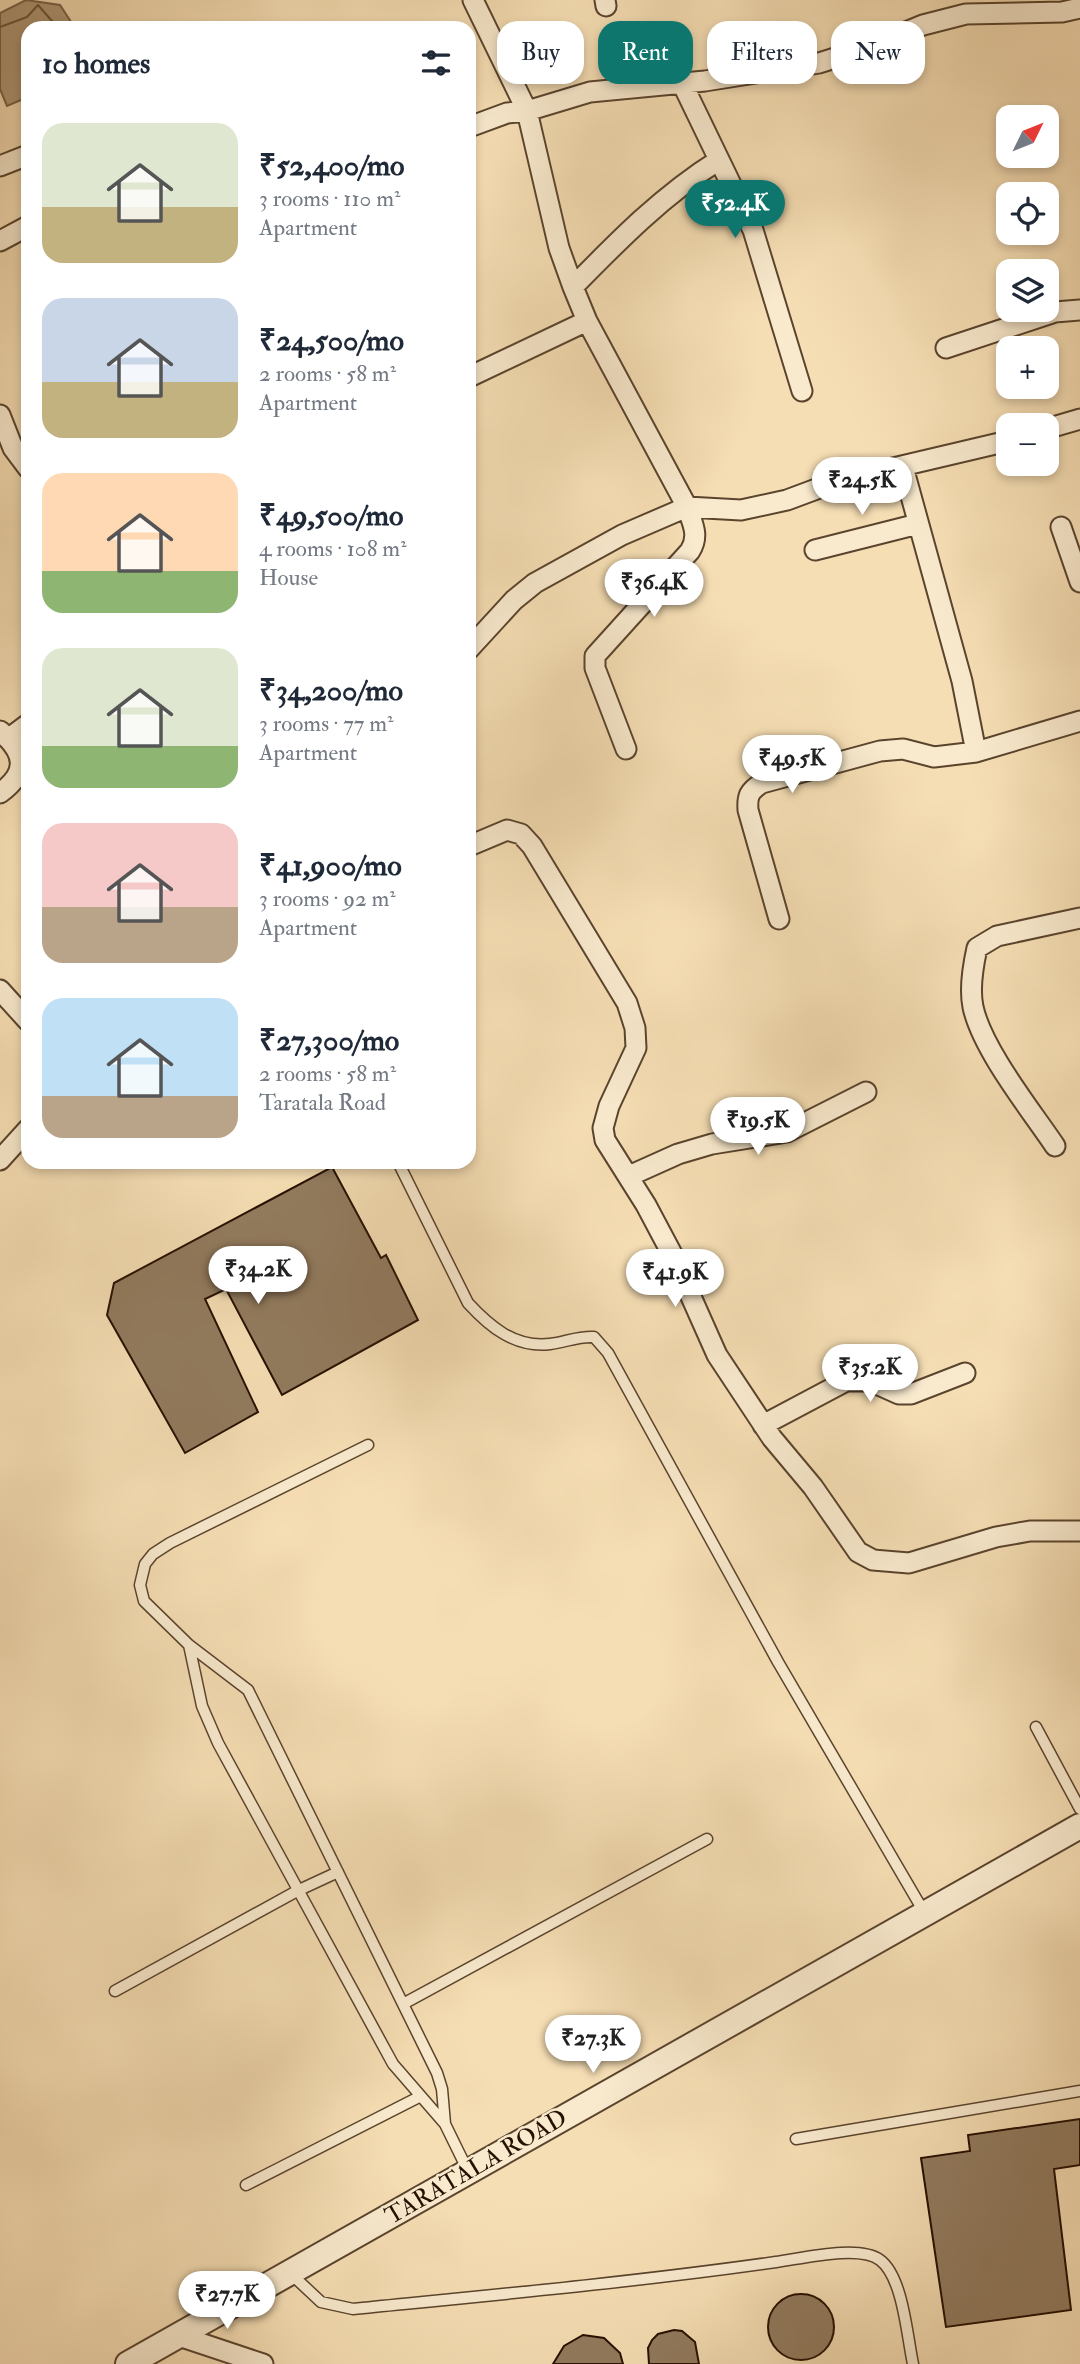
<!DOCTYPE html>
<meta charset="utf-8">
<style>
:root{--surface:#fff;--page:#f2f2f3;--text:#1f2937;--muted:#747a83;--accent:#0f766e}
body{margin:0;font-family:"IM FELL Double Pica",serif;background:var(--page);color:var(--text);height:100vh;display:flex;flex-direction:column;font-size:26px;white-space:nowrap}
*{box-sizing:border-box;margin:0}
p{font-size:23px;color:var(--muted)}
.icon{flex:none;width:38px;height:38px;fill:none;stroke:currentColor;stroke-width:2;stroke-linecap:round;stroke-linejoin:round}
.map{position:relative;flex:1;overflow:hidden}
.side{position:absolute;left:21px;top:21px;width:455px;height:1148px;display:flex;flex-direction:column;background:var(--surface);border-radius:21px;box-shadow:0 4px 10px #0003}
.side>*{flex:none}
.top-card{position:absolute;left:497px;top:21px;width:478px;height:63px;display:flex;gap:14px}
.needle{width:46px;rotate:47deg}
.fabs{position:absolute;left:996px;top:105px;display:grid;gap:14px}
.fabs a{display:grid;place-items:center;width:63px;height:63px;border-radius:14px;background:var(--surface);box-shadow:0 4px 10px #0003;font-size:35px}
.price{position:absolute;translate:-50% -60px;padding:0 16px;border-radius:24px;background:#fff;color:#222;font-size:23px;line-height:46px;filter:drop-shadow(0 2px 4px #0008)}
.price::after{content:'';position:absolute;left:50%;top:42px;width:21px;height:16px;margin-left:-10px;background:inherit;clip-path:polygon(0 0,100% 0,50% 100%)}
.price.current{background:var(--accent);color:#fff}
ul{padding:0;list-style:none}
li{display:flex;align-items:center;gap:21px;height:175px;padding:0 21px}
li span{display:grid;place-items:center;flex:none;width:196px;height:140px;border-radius:21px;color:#555}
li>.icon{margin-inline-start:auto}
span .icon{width:84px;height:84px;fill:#fffc;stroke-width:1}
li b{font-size:30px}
h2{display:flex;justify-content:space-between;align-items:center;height:84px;padding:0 21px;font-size:30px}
.chip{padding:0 24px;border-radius:21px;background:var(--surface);box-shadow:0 4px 10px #0003;font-size:24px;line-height:63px}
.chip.current{background:var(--accent);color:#fff}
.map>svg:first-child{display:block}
</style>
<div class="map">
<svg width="1080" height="2364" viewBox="0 0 1080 2364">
<rect width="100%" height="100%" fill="#f6deb4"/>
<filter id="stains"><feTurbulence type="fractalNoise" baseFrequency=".00286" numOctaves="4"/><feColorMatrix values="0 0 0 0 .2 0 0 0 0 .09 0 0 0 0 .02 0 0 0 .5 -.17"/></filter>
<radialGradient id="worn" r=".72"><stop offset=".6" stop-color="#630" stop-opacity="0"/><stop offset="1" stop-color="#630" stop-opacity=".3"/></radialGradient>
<path fill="#af9877" stroke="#786248" stroke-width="2" d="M 26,0 L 60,5 L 75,28 L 28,28 L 28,97 L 7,106 L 0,89 L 0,13 Z"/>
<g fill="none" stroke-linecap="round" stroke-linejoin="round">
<path stroke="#6a543c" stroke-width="2" d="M 0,27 L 27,17 L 38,5 L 58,28"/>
</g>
<path fill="#927b5f" stroke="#261002" stroke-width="2" d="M 332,1167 L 381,1258 L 386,1255 L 418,1320 L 282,1395 L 226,1289 L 205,1299 L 258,1412 L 185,1453 L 107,1315 L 114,1283 Z
M 1080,2119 L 1080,2165 L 1054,2169 L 1071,2310 L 946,2327 L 921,2158 L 970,2151 L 968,2135 Z
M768 2327a33 33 0 1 1 66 0a33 33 0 1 1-66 0Z
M 674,2330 L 682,2331 L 695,2342 L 699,2364 L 649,2364 L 648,2348 L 652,2340 L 658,2334 Z
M 583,2335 L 604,2338 L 620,2353 L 623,2364 L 553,2364 L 564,2346 Z"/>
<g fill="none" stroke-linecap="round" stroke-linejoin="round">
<g stroke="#5a442e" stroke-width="13">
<path id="service" d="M 398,1162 L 468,1303 C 490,1327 515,1348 550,1344 C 566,1342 578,1336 594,1337 L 608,1353 L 778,1662 L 924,1912
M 368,1445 L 170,1543 L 153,1554 L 145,1564 L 140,1585 L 144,1601 L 189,1645 L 248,1690 L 437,2073 L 442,2089 L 445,2124
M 189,1645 L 202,1706 L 218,1743 L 393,2064 L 445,2124 L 468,2171
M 1036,1727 L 1080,1809
M 115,1991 L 297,1891 L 338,1872
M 403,2004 L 707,1839
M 796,2139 L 1080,2091
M 246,2185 L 419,2097
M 290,2273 L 321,2302 L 353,2309 C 494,2295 635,2282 776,2262 C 800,2259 859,2244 880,2260 C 903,2277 907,2336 913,2364"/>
</g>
<g stroke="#5a442e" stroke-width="23">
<path id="minor" d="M 473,0 L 527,111 L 559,248 L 573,287 L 587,321 L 687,507 C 692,523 700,535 690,551 L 595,656 L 595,668 L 626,749
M 605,0 L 606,6
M 682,83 L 753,230 L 802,391
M 469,127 L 507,113 L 527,111 L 590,92 L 705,81 L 819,63 L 867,48 L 923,25 L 966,14 L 1062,12 L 1080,8
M 0,166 L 28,155
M 0,241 L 28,226
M 573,287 C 619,240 663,195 719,160
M 946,348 L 1055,312 L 1080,310
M 469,377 L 587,321
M 0,415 L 13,448 L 28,468
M 1046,429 L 1080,419
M 903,467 L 962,681 L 976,752
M 1061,527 L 1080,582
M 815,550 L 918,524
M 469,649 L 514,600 L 535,583 L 622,535 L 687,507 L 741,510 L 787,500 L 838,481 L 1008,441
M 0,731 C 25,753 29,772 0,793
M 8,739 L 28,724
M 469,846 L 507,830 L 521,834 L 532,846 L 627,1003 L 635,1028 L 636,1048 L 609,1106 L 603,1128 L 605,1140 L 646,1205 L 672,1254 L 717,1355 L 772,1438 L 813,1487 L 858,1552 L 873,1560 L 909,1563 L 996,1537 L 1030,1531 L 1080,1531
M 779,919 L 748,810 C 747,796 749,791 762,783 L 880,751 L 903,749 L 934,757 L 976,752 L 1080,721
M 0,990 L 28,1021
M 1055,1146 C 1030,1109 982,1049 973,1007 C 969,988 973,966 977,948 L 997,936 L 1080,918
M 0,1160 L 28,1129
M 629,1176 L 678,1154 L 712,1144 L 787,1132 L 866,1092
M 763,1425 L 846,1381 L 870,1381 L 899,1394 L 911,1394 L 965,1373
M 179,2336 L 263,2364"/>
</g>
<g stroke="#5a442e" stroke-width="28">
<path id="tertiary" d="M 128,2364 L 1080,1826"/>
</g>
<use href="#service" stroke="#f9eace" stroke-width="10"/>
<use href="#minor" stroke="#f9eace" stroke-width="19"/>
<use href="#tertiary" stroke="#f9eace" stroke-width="24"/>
</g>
<g text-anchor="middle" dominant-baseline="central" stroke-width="5" stroke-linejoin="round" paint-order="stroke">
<g font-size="24" fill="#261002" stroke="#f9eace">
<text transform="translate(476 2167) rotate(-30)">TARATALA ROAD</text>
</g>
</g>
<rect width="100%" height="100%" filter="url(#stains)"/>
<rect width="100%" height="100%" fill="url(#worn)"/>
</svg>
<div class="fabs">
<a><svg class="needle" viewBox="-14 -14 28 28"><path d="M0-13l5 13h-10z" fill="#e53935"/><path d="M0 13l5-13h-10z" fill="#747a83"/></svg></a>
<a><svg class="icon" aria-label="locate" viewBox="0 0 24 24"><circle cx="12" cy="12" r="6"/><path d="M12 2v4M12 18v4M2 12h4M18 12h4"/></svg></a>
<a><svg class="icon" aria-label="layers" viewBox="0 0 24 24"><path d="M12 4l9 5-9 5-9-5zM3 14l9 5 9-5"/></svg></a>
<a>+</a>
<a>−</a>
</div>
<b class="price current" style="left:735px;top:240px">₹52.4K</b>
<b class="price" style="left:862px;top:517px">₹24.5K</b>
<b class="price" style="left:654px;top:619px">₹36.4K</b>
<b class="price" style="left:792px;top:795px">₹49.5K</b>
<b class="price" style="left:758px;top:1157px">₹19.5K</b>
<b class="price" style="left:258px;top:1306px">₹34.2K</b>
<b class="price" style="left:675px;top:1309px">₹41.9K</b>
<b class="price" style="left:870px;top:1404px">₹35.2K</b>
<b class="price" style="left:593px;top:2075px">₹27.3K</b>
<b class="price" style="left:227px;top:2331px">₹27.7K</b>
<div class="top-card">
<a class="chip">Buy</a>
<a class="chip current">Rent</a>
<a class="chip">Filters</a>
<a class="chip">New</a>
</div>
<section class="side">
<h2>10 homes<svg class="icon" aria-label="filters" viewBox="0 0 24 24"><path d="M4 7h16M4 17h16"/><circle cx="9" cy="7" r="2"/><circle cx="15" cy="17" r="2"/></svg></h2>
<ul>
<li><span style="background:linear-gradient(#dfe7d0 60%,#c2b280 0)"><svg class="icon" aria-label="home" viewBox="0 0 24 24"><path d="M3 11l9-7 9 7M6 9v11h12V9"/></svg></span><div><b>₹52,400/mo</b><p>3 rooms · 110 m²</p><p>Apartment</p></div></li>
<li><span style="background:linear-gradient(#c9d6e8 60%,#c2b280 0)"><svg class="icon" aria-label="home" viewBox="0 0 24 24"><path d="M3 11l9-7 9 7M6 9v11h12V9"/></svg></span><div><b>₹24,500/mo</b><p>2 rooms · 58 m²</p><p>Apartment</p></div></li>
<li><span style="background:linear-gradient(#ffd9b3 70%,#8fb573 0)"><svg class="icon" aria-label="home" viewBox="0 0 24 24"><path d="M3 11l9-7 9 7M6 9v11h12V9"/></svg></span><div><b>₹49,500/mo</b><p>4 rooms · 108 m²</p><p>House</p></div></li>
<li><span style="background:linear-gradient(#dfe7d0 70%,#8fb573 0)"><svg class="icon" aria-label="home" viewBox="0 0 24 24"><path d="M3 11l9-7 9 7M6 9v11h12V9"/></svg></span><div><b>₹34,200/mo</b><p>3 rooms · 77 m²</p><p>Apartment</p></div></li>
<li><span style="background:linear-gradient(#f6c9c9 60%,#b9a48a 0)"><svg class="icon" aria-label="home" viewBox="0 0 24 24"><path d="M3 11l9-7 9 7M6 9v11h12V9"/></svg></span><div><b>₹41,900/mo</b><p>3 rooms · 92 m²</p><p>Apartment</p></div></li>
<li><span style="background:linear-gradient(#bfe0f5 70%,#b9a48a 0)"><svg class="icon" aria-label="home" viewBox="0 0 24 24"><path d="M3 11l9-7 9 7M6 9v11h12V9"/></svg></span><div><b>₹27,300/mo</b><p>2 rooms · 58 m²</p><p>Taratala Road</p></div></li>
</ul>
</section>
</div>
